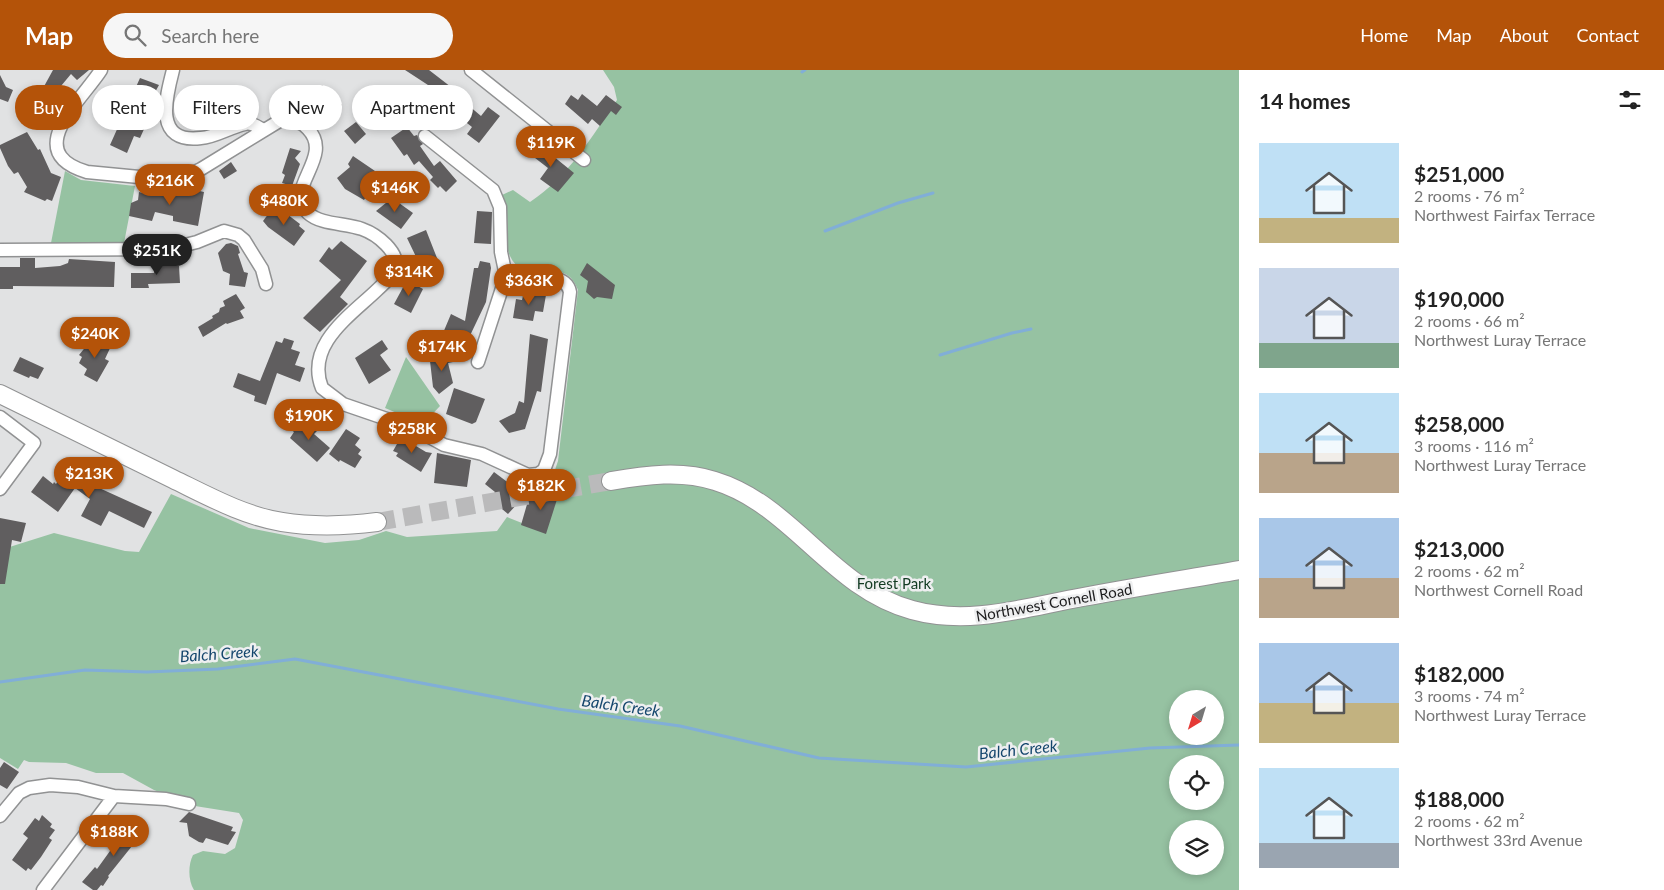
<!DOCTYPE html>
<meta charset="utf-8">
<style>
:root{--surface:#fff;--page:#f6f6f6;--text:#222;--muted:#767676;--accent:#b45309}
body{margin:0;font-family:Lato,sans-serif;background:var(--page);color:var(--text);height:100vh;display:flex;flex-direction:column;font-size:19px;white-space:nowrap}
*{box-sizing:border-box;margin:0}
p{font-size:16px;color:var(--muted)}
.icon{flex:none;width:28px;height:28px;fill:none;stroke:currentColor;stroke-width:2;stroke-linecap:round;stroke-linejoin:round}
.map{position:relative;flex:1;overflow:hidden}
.side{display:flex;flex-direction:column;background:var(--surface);width:425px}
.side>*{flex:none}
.top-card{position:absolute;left:15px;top:15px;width:475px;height:45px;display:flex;gap:10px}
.needle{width:32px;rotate:218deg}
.tools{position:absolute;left:1169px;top:620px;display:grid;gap:10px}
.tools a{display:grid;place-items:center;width:55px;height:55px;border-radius:50%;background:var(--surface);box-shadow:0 2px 8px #0003;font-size:25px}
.price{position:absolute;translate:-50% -42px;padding:0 11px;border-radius:18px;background:var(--accent);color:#fff;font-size:16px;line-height:32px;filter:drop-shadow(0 1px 2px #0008)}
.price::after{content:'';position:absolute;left:50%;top:30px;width:15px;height:11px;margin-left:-8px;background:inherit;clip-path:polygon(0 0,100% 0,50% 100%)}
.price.on{background:#222;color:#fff}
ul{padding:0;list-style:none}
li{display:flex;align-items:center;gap:15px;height:125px;padding:0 20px}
li span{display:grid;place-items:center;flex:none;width:140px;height:100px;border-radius:0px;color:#555}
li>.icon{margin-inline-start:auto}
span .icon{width:60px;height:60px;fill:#fffc;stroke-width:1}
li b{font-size:21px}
h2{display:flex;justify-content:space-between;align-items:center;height:60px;padding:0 20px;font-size:21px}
.pill{padding:0 18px;border-radius:22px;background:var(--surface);box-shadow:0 2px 8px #0003;font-size:18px;line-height:45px}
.pill.on{background:var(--accent);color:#fff}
header{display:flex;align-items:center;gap:30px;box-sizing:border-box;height:70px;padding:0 25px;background:var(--accent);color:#fff}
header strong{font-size:24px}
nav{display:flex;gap:28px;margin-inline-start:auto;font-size:18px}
.search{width:350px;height:45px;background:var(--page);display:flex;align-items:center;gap:12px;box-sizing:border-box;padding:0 18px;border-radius:28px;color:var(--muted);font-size:19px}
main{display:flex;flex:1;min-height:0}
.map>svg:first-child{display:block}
</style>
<header>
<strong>Map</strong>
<div class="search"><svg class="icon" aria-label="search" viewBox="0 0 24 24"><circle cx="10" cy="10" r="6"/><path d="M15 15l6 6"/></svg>Search here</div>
<nav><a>Home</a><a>Map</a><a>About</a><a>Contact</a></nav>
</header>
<main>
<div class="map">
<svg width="1239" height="820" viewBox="0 0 1239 820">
<rect width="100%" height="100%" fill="#e1e2e3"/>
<path fill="#96c2a2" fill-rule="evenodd" d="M 603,0 L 1239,0 L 1239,820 L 194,820 C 188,810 188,795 193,785 L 203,781 L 225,784 L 235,778 L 243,750 L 239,743 L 195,736 L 154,720 L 123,703 L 96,703 L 66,693 L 29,692 L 24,690 L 18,699 L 0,688 L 0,480 L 54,463 L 125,481 L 139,482 L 171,424 L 249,458 L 325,473 L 359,470 L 386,461 L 407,467 L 497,461 L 507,447 L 527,455 L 542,438 L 558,391 L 578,220 C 564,181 525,219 510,186 C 504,174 508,160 507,148 C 507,140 504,132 502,125 L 513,120 L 530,132 C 569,106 591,68 617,30 L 614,17 ZM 1178,629 L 1215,629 L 1215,666 L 1178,666 ZM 1178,694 L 1215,694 L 1215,731 L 1178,731 ZM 1178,759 L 1215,759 L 1215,796 L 1178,796 Z
M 65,101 L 81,110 L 135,116 L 124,173 L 51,173 Z
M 406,287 L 440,336 L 423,354 L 385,338 Z"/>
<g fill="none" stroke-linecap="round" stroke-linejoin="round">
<path stroke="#81aed7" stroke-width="3" d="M 802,2 L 805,0
M 825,161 L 898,133 L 933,123
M 940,285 L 1012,263 L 1031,259
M 0,612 L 85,600 L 147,602 L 218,599 L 295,589 L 558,639 L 680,656 L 819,688 L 966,697 L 1150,678 L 1239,675"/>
</g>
<path fill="#605e5f" d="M 53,0 L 89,0 L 77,10 L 71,4 L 56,22 L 69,29 L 62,38 L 56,35 L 47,52 L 30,42 Z
M 405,0 L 429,0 L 451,17 L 439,34 L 423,23 L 428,15 Z
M 0,5 L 6,17 L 13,20 L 8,32 L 0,29 Z
M 140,8 L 159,15 L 154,24 L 159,26 L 140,68 L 134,66 L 127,83 L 110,75 Z
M 322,15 L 342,35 L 337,39 L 340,42 L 332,51 L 329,48 L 323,53 L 304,34 Z
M 582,24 L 597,36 L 606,25 L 622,37 L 616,45 L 611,41 L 600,56 L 592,49 L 588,54 L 565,34 L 571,25 L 578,30 Z
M 462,30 L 481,46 L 488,37 L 500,46 L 479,73 L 467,64 L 472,57 L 453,42 Z
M 356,52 L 366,64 L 355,74 L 344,61 Z
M 407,57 L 414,66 L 417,65 L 423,74 L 420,76 L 434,96 L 440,91 L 457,111 L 446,122 L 440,116 L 438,118 L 430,110 L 433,107 L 419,91 L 414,95 L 407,84 L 404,86 L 391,68 Z
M 27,62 L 38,80 L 40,79 L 51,103 L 61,107 L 52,131 L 47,129 L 45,131 L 24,122 L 27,117 L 18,102 L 14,104 L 8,96 L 0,78 L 0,75 Z
M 532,73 L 535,75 L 537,73 L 574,103 L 558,122 L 540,109 L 548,98 L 526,81 Z
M 290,78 L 301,81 L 295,88 L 300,94 L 292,116 L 282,113 L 285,105 L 282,103 Z
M 353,86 L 375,101 L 370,109 L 375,112 L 364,130 L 345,119 L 337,108 L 350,97 L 348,94 Z
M 231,92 L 237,101 L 224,109 L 219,101 Z
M 177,116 L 204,122 L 198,156 L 173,151 L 173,146 L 155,142 L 152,151 L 129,146 L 131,133 L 138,130 L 139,122 L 143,123 L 144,119 L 157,121 L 155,125 L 175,127 Z
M 392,128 L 413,143 L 401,159 L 376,141 Z
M 275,135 L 300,154 L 299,156 L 305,161 L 294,176 L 268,157 L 263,151 Z
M 477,141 L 492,142 L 491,174 L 474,173 Z
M 426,160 L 437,188 L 420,195 L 407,168 Z
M 341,171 L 367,191 L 340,227 L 348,234 L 320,262 L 303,248 L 341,210 L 319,191 L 329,177 L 332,180 Z
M 231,173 L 238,176 L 240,183 L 238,184 L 244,202 L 248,203 L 245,217 L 229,215 L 230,204 L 223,201 L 218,183 L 226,174 Z
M 20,188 L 35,188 L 35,198 L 60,196 L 68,193 L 69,189 L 115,192 L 114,217 L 13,216 L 13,219 L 0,219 L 0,197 L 20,197 Z
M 480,191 L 490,193 L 491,198 L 486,232 L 466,274 L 443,263 L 451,244 L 465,251 L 474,198 L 478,198 Z
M 154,193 L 169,193 L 170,196 L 179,196 L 180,213 L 148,214 L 149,218 L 131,218 L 131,203 L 154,203 Z
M 587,193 L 615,215 L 612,229 L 597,227 L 594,229 L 586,222 L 588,211 L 580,205 Z
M 407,210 L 423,219 L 411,243 L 394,234 Z
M 527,221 L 546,225 L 543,242 L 535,241 L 533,251 L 513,248 L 516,229 L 522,230 L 523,226 L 527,226 Z
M 236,224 L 245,238 L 240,241 L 244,248 L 227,254 L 226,253 L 203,267 L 198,257 L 213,248 L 212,246 L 219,242 L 220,238 L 225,236 L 223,231 Z
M 530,264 L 548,269 L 541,322 L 537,321 L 525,359 L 509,363 L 499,351 L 515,343 L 519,331 L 524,333 Z
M 284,268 L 294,271 L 291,279 L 300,282 L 295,295 L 305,298 L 300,312 L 277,303 L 266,335 L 254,331 L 255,326 L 233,317 L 238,303 L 260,311 L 276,271 L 282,273 Z
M 92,269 L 111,276 L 105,289 L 109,291 L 97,312 L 84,305 L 87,299 L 79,293 L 82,287 L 79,285 Z
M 382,270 L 388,279 L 380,285 L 391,300 L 369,314 L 355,288 Z
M 450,280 L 453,292 L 448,293 L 453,313 L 439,324 L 433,317 L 430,291 L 440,288 L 439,281 Z
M 20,287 L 44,298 L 38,309 L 30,306 L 29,308 L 13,301 Z
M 454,318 L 485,329 L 476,352 L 472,354 L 446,344 Z
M 305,351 L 317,361 L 314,364 L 330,378 L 317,392 L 290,368 L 294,362 L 289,358 L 295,352 L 300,356 Z
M 346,359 L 360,368 L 355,375 L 361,380 L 358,384 L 362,387 L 355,398 L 340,390 L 339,392 L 329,384 Z
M 401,367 L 426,382 L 432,383 L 421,402 L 396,386 L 398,383 L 393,381 Z
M 437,383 L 471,390 L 467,417 L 434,413 Z
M 69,395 L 88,409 L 86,412 L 152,442 L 144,458 L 109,441 L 101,456 L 81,446 L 90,429 L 75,418 L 58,442 L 31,422 L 43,406 L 53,414 L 54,412 L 56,414 Z
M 494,402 L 514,417 L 516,415 L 528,422 L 508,444 L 490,429 L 495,422 L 485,414 Z
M 546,416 L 560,420 L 546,464 L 521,455 L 530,424 L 541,431 Z
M 0,448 L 26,453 L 21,472 L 12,470 L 5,514 L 0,514 Z
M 4,692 L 19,702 L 7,719 L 0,715 L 0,698 Z
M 189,742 L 233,757 L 231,761 L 236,762 L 228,775 L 206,768 L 203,773 L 199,772 L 189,766 L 187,753 L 179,752 Z
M 42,745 L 52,754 L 50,757 L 55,760 L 49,768 L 52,770 L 41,787 L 31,800 L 28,798 L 26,801 L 12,790 L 28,768 L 23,764 L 35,748 L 39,751 Z
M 128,752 L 144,761 L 108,806 L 109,807 L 103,816 L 101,815 L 97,820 L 93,820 L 82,812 L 95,797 L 97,799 L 115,774 L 113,773 Z"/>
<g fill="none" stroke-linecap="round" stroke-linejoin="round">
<path stroke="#bababb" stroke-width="18" stroke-dasharray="18 9" stroke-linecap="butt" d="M 377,452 L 611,411"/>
<g stroke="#919293" stroke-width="15">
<path id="street" d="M 101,0 C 82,30 20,82 87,102 L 160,109 L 188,105 L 201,99 L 281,50 C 291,49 301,51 308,59 C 335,87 282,119 308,143 C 321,155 346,153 362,159 C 376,164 401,182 395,200 C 392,207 382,215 377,220 C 350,246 305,275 322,318 L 343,334 L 413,358 L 444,375 L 482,384 L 528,405 L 538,404 L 544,400 L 550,384 L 570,222 C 566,200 524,207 506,206
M 173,0 C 166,27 153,74 201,68 C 216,67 230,57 245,54 C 251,52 258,57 263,60
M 471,0 L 584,90
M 425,66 L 493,120 L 500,137 L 501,182 L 506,206 L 478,292
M 0,180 L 169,179 L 197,172 L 224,161 L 238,165 L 244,170 L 262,199 L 266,214
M 0,347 L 34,373 L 0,419
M 0,746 L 19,723 L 29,718 L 50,715 L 78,717 L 114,726 L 166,729 L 189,734
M 43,820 L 114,726"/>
</g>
<g stroke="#919293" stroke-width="20">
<path id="secondary" d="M 0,324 C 58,352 115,381 173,409 C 208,426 244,446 282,452 C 313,457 346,456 377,452
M 611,411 C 645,405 682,400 715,411 C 793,435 831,518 912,540 C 970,556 1026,537 1083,527 C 1135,517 1187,509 1239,500"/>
</g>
<use href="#street" stroke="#fff" stroke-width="12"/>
<use href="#secondary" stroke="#fff" stroke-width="18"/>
</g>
<g text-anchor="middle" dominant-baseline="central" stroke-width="5" stroke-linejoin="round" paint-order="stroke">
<g font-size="15" fill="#123b22" stroke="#eeeff0">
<text x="894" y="513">Forest Park</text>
</g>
<g font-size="15" fill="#1c1c1d" stroke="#eeeff0">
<text transform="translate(1054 532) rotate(-10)">Northwest Cornell Road</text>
</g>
<g font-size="16" font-style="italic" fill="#13456c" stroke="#eeeff0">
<text transform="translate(219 583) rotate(-4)">Balch Creek</text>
<text transform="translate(621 635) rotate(8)">Balch Creek</text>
<text transform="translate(1018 679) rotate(-6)">Balch Creek</text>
</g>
</g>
</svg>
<div class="tools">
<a><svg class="needle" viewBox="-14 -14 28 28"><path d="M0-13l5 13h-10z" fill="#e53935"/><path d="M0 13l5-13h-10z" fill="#767676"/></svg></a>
<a><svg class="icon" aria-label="locate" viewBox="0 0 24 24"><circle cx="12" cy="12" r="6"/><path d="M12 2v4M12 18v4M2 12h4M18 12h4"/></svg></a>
<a><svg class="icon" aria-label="layers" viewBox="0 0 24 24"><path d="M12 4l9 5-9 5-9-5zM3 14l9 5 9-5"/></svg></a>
</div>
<b class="price" style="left:551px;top:98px">$119K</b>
<b class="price" style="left:170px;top:136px">$216K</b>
<b class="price" style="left:395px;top:143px">$146K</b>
<b class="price" style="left:284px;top:156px">$480K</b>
<b class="price on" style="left:157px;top:206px">$251K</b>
<b class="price" style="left:409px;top:227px">$314K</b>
<b class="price" style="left:529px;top:236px">$363K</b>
<b class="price" style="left:95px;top:289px">$240K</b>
<b class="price" style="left:442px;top:302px">$174K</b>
<b class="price" style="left:309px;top:371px">$190K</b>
<b class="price" style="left:412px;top:384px">$258K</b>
<b class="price" style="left:89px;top:429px">$213K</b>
<b class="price" style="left:541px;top:441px">$182K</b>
<b class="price" style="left:114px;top:787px">$188K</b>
<div class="top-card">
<a class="pill on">Buy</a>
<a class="pill">Rent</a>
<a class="pill">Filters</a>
<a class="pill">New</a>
<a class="pill">Apartment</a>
</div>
</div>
<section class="side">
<h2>14 homes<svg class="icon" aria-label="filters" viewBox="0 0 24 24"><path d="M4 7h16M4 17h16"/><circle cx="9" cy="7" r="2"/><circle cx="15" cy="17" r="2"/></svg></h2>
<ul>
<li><span style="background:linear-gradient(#bfe0f5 75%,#c2b280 0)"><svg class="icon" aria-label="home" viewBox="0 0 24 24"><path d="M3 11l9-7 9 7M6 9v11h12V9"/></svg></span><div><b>$251,000</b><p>2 rooms · 76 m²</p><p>Northwest Fairfax Terrace</p></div></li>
<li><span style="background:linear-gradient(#c9d6e8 75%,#7fa58c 0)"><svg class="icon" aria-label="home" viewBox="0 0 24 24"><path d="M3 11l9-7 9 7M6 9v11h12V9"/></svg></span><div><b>$190,000</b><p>2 rooms · 66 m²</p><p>Northwest Luray Terrace</p></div></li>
<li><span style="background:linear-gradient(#bfe0f5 60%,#b9a48a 0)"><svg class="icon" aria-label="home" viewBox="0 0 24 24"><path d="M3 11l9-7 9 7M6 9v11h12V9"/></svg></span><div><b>$258,000</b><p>3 rooms · 116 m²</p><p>Northwest Luray Terrace</p></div></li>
<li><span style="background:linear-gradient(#a9c7e8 60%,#b9a48a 0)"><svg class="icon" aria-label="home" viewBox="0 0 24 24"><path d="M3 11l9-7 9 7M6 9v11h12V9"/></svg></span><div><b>$213,000</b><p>2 rooms · 62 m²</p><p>Northwest Cornell Road</p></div></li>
<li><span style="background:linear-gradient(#a9c7e8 60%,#c2b280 0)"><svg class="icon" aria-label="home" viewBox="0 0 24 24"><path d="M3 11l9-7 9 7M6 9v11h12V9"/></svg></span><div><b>$182,000</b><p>3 rooms · 74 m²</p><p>Northwest Luray Terrace</p></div></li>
<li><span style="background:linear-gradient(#bfe0f5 75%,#9aa5b1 0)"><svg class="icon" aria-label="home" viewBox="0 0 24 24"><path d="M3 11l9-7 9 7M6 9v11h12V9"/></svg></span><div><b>$188,000</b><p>2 rooms · 62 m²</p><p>Northwest 33rd Avenue</p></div></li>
</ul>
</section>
</main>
